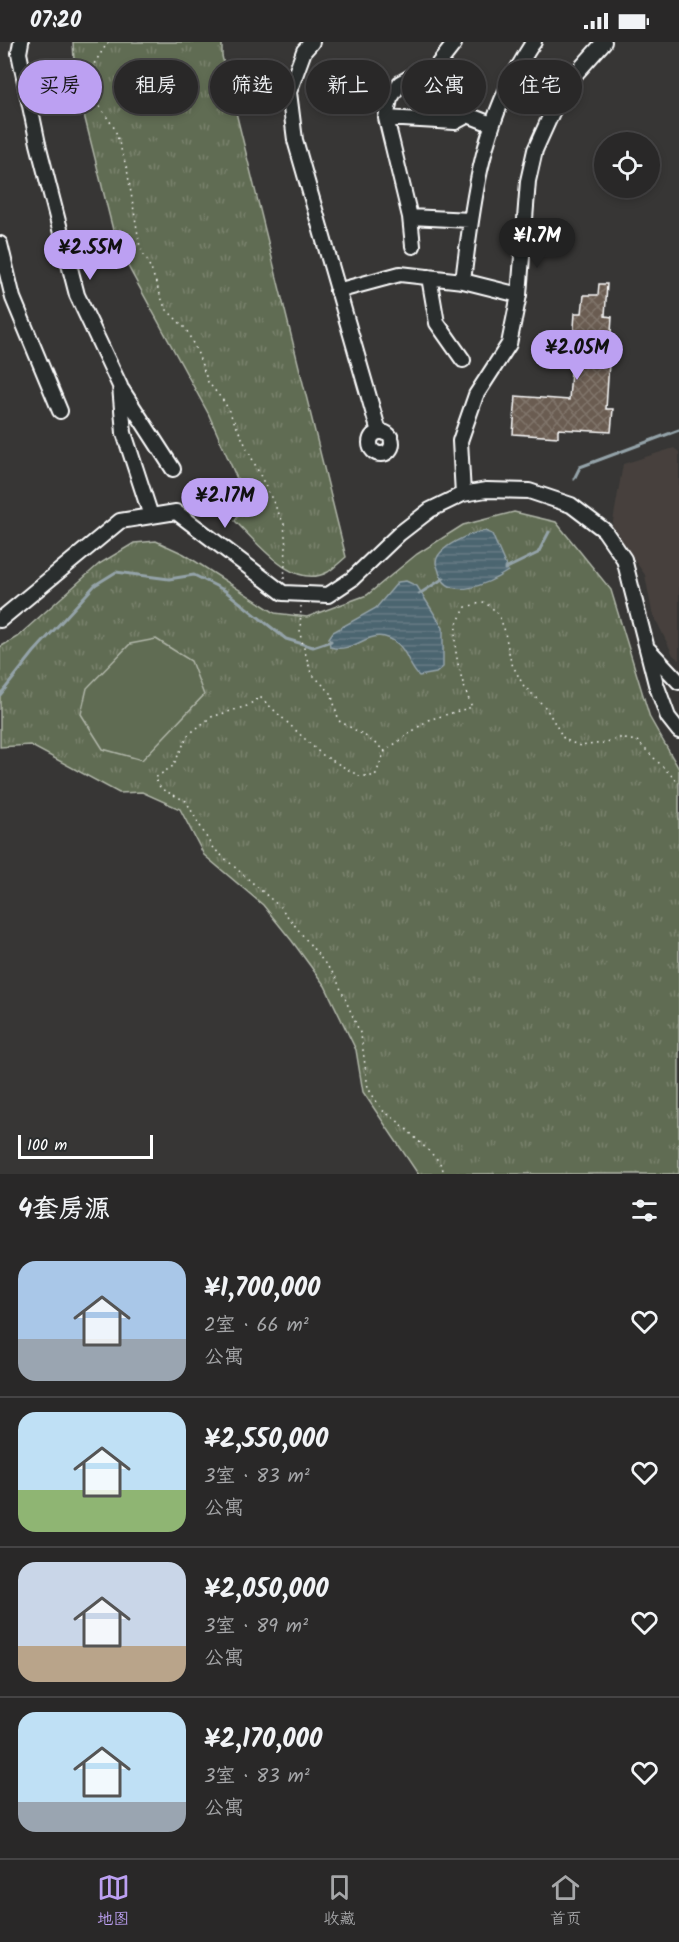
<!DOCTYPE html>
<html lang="zh">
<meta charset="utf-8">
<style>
:root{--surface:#292828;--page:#313030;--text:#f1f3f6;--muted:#a5a6a8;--line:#454445;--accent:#bca0f2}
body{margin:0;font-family:Kalam,"LXGW WenKai TC",sans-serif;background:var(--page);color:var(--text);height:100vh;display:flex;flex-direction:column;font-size:22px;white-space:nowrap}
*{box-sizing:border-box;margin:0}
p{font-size:20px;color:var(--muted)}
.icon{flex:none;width:33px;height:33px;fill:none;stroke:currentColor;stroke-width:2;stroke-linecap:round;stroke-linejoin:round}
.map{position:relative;height:1132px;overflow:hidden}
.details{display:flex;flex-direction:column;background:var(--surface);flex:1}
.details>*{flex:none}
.guide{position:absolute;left:18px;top:18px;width:644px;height:54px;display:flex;gap:12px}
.buttons{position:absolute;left:594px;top:90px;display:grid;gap:12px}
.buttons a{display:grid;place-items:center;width:66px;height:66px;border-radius:50%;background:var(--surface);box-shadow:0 3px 9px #0003,0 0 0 2px var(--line);font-size:30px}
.scale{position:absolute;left:18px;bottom:15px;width:135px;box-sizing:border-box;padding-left:6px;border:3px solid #fff;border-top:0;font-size:16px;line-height:21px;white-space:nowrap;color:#fff;-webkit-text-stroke:4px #2a2d2e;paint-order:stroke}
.price{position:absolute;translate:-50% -51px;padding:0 14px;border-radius:21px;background:var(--accent);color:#111;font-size:20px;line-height:39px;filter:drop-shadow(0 2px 3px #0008)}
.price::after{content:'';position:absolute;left:50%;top:36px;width:18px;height:14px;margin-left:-9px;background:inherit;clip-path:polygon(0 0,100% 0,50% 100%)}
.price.on{background:#222;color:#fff}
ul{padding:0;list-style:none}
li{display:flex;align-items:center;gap:18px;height:150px;padding:0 18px}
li+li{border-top:2px solid var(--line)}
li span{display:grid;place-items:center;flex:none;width:168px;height:120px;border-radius:18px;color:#555}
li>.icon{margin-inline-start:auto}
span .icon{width:72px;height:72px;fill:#fffc;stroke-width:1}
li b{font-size:26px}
h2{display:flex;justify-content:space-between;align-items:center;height:72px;padding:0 18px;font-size:26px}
.chip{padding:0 21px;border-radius:27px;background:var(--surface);box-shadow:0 3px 9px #0003,0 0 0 2px var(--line);font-size:21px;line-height:54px}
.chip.on{background:var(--accent);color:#111}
.status{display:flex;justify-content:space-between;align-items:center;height:42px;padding:0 30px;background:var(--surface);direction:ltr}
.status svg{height:16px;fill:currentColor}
.dock{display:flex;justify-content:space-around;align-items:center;height:84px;border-top:2px solid var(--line);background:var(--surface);font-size:16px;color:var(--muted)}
.dock a{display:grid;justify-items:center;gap:3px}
.dock .on{color:var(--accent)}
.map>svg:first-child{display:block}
</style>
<div class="status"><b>07:20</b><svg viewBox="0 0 49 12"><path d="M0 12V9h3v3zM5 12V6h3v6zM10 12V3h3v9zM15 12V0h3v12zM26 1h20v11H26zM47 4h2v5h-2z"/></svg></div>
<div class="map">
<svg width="679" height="1132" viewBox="0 0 679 1132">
<defs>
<pattern id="grass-tufts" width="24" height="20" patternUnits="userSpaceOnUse" patternTransform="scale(1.5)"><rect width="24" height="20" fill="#616c53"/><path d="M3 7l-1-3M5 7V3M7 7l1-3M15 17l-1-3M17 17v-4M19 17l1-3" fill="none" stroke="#79826d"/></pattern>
<pattern id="water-rules" width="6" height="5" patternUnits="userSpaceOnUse" patternTransform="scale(1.5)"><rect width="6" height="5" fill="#4c6570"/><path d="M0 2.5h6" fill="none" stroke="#677c85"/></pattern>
<pattern id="building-cross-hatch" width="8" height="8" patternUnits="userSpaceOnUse" patternTransform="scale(1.5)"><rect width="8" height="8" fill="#6a5c51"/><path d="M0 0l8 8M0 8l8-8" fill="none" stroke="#80746b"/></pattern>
</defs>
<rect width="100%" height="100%" fill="#373635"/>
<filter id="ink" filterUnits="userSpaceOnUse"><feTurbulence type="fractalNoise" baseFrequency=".0167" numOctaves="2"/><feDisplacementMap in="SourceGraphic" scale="12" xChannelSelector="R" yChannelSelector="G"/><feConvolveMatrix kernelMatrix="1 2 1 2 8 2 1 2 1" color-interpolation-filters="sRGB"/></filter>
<g filter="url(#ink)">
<path fill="#46413d" d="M 674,406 L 679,410 L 679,618 L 673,613 L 652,570 L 645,533 L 612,485 L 623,422 Z"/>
<path fill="url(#grass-tufts)" stroke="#b0b6a9" stroke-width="1.5" d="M 73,0 L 222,0 L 222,14 L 346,515 C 340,520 334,526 328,530 C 293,549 258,501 235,479 L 246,457 L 208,371 L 117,204 L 75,37 Z
M 514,470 L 556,480 L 611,548 L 650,676 L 679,727 L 679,1132 L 418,1132 L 363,1050 L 356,1008 L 325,944 L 292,899 L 263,863 L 204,813 L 180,767 L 142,750 L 119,751 L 30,703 L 0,705 L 0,605 L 17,595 L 99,522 L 134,501 L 156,499 L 184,512 L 275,571 L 307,575 L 367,553 L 417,512 L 463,483 Z"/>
<path fill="#616c53" stroke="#b0b6a9" stroke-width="1.5" d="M 156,597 L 191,619 L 204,653 L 142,718 L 103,707 L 81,672 L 87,646 L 130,602 Z"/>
<path fill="url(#water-rules)" stroke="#94a3a9" stroke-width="1.5" d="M 485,489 L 492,492 L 508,529 C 490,541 448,561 439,530 C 439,528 436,522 436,521 C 436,505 472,490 485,489 Z
M 406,539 L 417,544 L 443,586 L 443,625 L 436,631 L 419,634 C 409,625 408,611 398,602 C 371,580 358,613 330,605 L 329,596 L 333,590 L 376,566 L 398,540 Z"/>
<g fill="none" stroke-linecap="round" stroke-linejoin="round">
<path stroke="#94a3a9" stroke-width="3" d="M 574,437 L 580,425 L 679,388
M 505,527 L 538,511 L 549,490
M 419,552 L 444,536
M 0,653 L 34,610 L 95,543 L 116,530 L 169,537 L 194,533 L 224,548 L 286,597 L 313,605 L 331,599"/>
</g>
<path fill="url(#building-cross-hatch)" stroke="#fff" stroke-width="1.5" d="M 599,242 L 607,242 L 605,274 L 612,275 L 606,367 L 613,367 L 611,390 L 558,387 L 558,395 L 513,392 L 516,354 L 569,358 L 575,271 L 582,271 L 584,253 L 598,253 Z"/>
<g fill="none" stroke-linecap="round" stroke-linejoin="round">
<g stroke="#fff" stroke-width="18">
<path id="minor" d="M 21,0 L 19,11 L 38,102 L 77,253 L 120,344 L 124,391 L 151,474
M 312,0 L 304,9 L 289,50 L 295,98 L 379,390
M 429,34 L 454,2
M 386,76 L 455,80 L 468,73
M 410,175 L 470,178
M 0,202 L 13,256 L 60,369
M 413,204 L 410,175 L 386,76 L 390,57 L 400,41 L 414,33 L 429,34 L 463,61 L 468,73 L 491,82
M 429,235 L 437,281 L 463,318
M 463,239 C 472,165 481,88 519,24 C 524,16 528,7 534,0
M 337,249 L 400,232 L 463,239 L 519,253
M 122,348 L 173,427
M370 401a11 11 0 1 1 22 0a11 11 0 1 1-22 0Z
M 463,452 L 460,399 L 476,353 L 509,302 L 519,253 L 528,139 L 535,108 L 563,46 L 604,0
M 0,578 L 120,479 L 176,470 L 283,551 L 328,553 L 352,537 L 399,492 L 430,468 L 463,452 L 486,448 L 529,449 L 571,463 L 604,488 L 624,517 L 656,642 L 668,675 L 679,689
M 649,608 L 679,640"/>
</g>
<path stroke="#fff" stroke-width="1.5" stroke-dasharray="1.5 4.5" stroke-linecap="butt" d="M 108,0 L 94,22 L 90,50 L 115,87 L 127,127 L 140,205 L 151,227 L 165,266 L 186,287 L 198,312 L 208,340 L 225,361 L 284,482 L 286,506 L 284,538
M 301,564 L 300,592 L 311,631 L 331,651 L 339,679 L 364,693 L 385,709 L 428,678 L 472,665 C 463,645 450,603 457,582 C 459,576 463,571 466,565 L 484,560 L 497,570 L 504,586 L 511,620 L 523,643 L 546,666 L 564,697 L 580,704 L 603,701 L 620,696 L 637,699 L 679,741
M 385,709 L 375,734 L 359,734 L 321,712 L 260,655 L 247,664 L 211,675 L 188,693 L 173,724 L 155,736 L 161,747 L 186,759 L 212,805 L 281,866 L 335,934 L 361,993 L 368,1046 L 382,1068 L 400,1081 L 439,1119 L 445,1132"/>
<use href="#minor" stroke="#2a2d2e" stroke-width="14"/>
</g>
</g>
</svg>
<div class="buttons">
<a><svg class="icon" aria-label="locate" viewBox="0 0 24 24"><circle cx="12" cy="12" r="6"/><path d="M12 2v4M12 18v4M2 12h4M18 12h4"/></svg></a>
</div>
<div class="scale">100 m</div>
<b class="price on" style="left:537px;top:227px">¥1.7M</b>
<b class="price" style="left:90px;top:239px">¥2.55M</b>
<b class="price" style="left:577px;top:339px">¥2.05M</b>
<b class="price" style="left:225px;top:487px">¥2.17M</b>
<div class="guide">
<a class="chip on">买房</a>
<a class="chip">租房</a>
<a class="chip">筛选</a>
<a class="chip">新上</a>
<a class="chip">公寓</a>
<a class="chip">住宅</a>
</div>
</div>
<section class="details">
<h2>4套房源<svg class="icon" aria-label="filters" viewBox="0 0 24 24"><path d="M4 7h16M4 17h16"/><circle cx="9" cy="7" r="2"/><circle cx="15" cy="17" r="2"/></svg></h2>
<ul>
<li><span style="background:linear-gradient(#a9c7e8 65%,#9aa5b1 0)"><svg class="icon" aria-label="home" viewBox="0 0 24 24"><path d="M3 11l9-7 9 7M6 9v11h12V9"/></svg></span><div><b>¥1,700,000</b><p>2室 · 66 m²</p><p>公寓</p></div><svg class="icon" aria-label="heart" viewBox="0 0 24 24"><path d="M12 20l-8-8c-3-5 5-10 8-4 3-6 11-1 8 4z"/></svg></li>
<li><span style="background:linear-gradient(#bfe0f5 65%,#8fb573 0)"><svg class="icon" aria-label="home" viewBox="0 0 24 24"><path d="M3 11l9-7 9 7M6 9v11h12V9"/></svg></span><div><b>¥2,550,000</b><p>3室 · 83 m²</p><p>公寓</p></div><svg class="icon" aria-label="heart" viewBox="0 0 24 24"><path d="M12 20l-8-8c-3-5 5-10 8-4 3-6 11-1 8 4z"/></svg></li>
<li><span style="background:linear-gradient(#c9d6e8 70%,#b9a48a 0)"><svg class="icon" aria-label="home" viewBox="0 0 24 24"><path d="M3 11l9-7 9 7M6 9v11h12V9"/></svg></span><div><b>¥2,050,000</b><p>3室 · 89 m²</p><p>公寓</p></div><svg class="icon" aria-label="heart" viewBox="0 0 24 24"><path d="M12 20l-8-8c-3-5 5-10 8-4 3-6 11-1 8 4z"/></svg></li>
<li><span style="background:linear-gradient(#bfe0f5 75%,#9aa5b1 0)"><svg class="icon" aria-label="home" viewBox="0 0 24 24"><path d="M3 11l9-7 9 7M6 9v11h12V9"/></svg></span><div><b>¥2,170,000</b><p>3室 · 83 m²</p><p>公寓</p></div><svg class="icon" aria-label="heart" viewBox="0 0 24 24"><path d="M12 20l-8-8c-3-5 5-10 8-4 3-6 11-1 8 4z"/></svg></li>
</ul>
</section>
<nav class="dock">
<a class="on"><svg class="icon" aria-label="map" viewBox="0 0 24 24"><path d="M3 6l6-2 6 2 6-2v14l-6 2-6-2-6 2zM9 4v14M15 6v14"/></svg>地图</a>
<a><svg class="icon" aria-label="saved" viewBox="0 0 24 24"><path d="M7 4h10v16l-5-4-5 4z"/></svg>收藏</a>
<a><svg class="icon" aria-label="home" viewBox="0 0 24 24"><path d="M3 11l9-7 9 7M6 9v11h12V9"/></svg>首页</a>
</nav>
